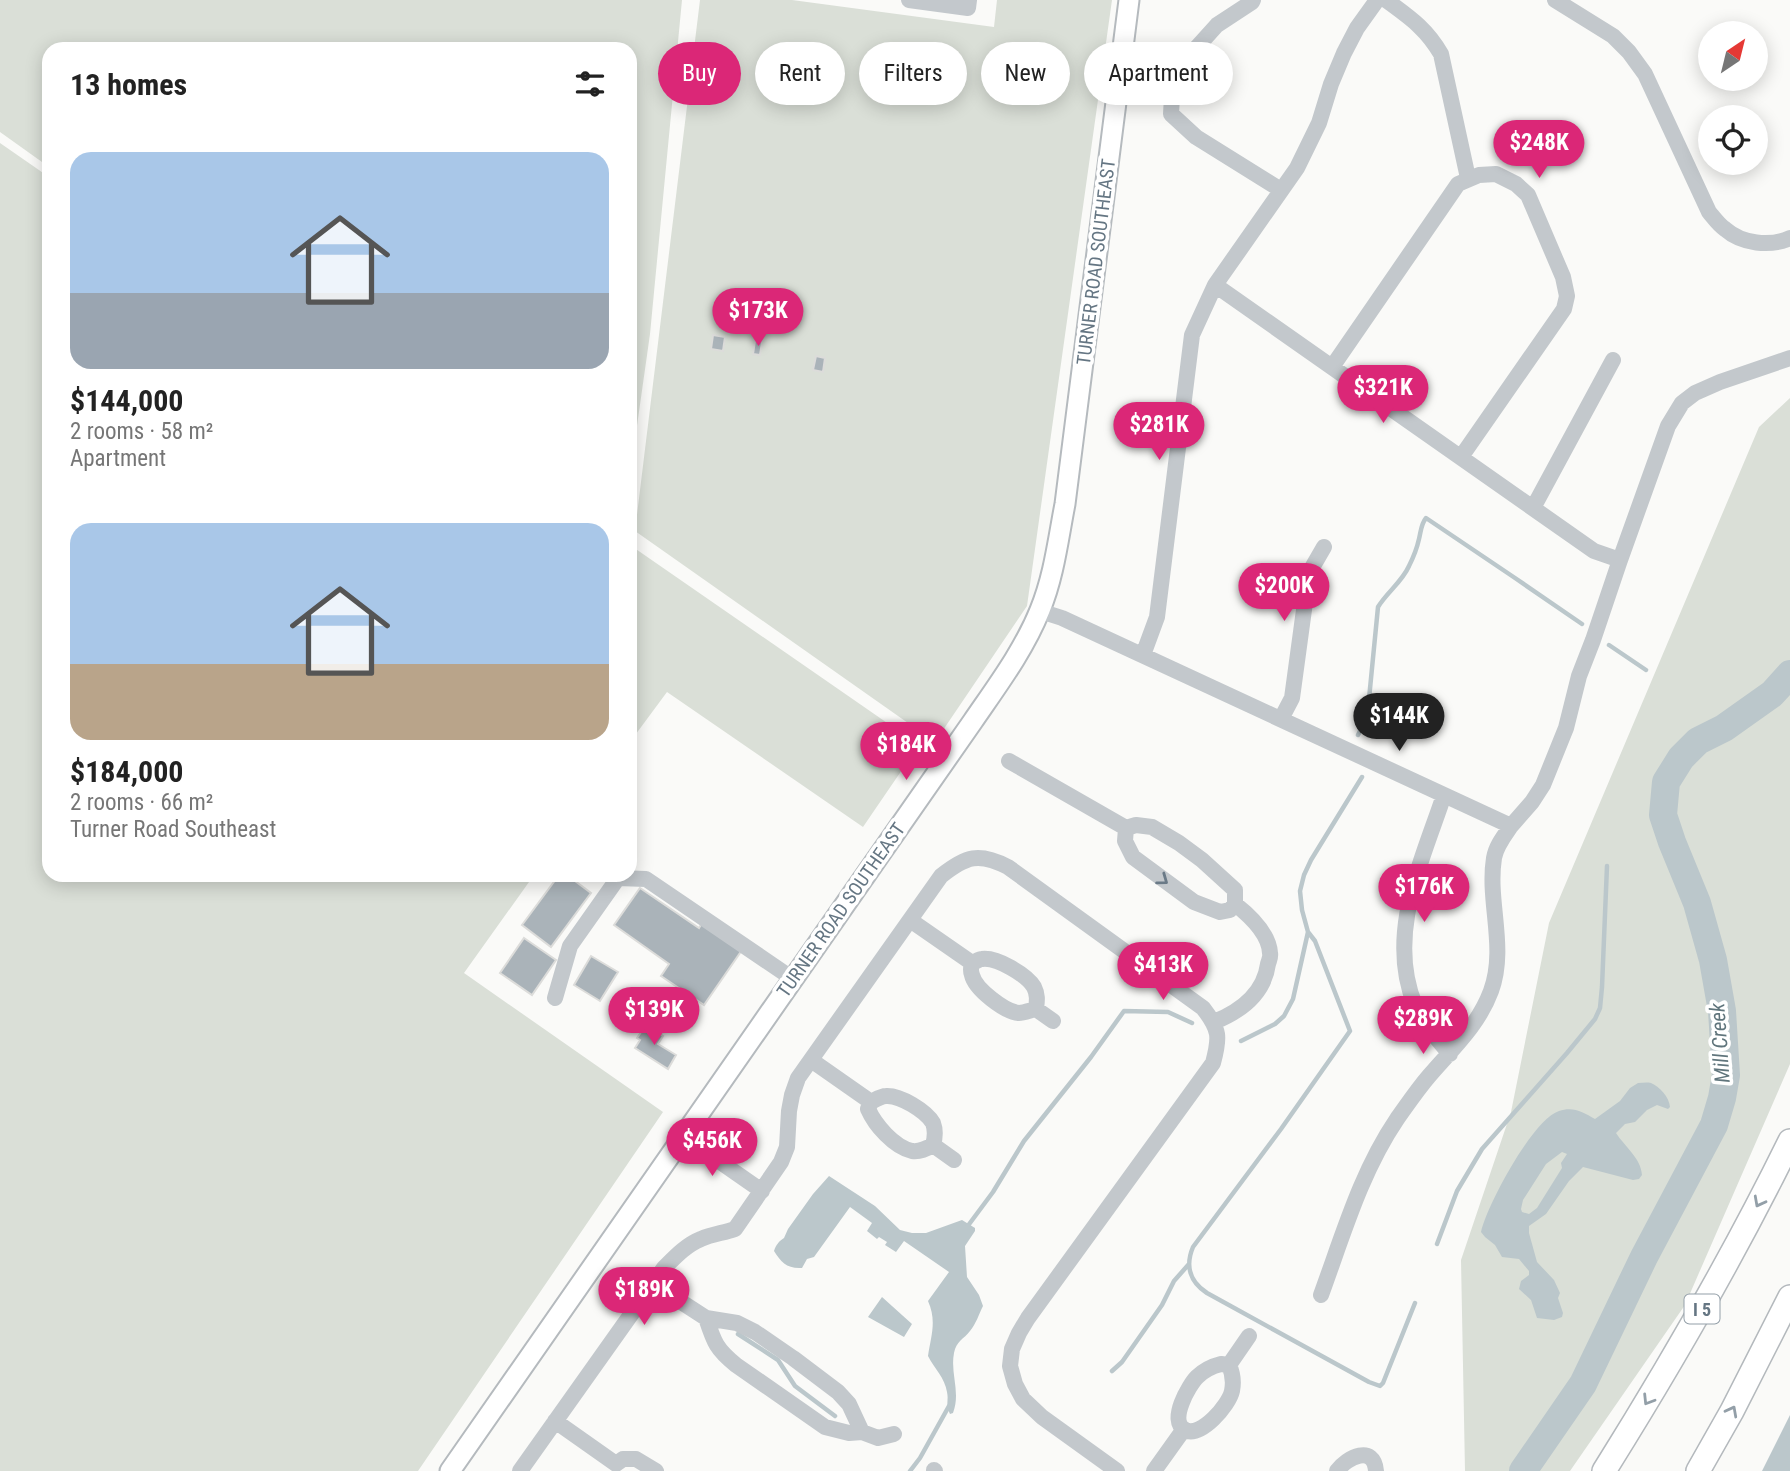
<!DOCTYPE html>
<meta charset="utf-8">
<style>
:root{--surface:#fff;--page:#f6f6f6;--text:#222;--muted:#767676;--accent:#db2777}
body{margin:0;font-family:"Roboto Condensed",sans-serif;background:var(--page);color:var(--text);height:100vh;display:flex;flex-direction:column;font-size:26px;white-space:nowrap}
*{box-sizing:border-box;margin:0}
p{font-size:23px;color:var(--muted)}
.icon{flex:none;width:38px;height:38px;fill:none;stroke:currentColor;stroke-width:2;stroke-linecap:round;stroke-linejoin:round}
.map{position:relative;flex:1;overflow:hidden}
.drawer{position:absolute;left:42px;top:42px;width:595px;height:840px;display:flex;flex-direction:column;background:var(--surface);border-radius:21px;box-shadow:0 4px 18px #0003}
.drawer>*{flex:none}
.guide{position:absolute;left:658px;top:42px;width:665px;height:63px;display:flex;gap:14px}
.needle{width:46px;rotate:35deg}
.controls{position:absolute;left:1698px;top:21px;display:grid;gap:14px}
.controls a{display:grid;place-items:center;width:70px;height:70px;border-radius:50%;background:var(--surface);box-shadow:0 4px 18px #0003;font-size:35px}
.price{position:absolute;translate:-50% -60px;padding:0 16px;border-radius:24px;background:var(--accent);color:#fff;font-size:23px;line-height:46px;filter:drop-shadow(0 2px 4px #0008)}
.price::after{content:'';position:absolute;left:50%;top:42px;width:21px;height:16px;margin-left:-10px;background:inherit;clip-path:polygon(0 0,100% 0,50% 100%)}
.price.active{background:#222;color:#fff}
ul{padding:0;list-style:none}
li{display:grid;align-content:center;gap:14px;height:371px;padding:0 28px}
li span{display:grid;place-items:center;height:217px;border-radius:21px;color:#555}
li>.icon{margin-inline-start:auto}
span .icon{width:126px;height:126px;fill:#fffc;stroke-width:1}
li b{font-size:30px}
h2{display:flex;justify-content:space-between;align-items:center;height:84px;padding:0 28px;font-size:30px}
.tag{padding:0 24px;border-radius:32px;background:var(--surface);box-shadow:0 4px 18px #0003;font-size:24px;line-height:63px}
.tag.active{background:var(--accent);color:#fff}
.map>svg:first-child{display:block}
</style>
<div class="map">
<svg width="1790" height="1471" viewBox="0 0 1790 1471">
<rect width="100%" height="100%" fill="#fafaf8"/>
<path fill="#dadfd7" d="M 0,0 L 682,0 L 650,334 L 633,454 L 630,463 L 630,49 L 49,49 L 49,167 L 0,132 Z
M 700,0 L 792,0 L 994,27 L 997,0 L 1112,0 L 1027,606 L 935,742 L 635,531 Z
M 0,143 L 49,177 L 49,875 L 534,875 L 464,973 L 663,1112 L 418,1471 L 0,1471 Z
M 1790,398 L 1790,1064 L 1685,1305 L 1570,1471 L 1465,1471 L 1461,1260 L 1511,1112 L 1549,923 L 1759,427 Z
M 630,545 L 919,745 L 863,827 L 667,692 L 630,742 Z"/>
<path fill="#bbc7cb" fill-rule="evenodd" d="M 1638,1083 C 1642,1083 1647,1082 1651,1083 C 1660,1087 1669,1097 1670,1107 L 1668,1109 L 1657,1105 L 1647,1110 L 1635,1122 L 1625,1124 L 1616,1133 C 1625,1147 1641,1158 1642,1175 L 1639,1179 L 1633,1180 L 1583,1167 L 1569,1181 L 1546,1214 L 1529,1226 L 1529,1233 L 1537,1262 L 1554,1280 L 1560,1293 L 1558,1298 L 1563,1313 L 1562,1317 L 1554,1320 L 1537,1318 L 1531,1300 L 1519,1289 L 1521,1281 L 1529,1275 L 1529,1271 L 1519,1259 L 1502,1257 L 1495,1245 L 1485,1237 L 1481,1232 C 1487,1205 1533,1119 1559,1111 C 1573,1106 1583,1112 1595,1119 L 1620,1101 L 1630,1088 ZM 1562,1152 L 1567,1154 L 1561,1163 L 1562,1168 L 1537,1208 L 1529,1214 L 1522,1212 L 1521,1209 L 1523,1200 L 1546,1164 Z
M 829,1176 L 875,1206 L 900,1230 L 912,1233 L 926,1233 L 962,1220 L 975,1228 L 975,1231 L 965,1246 L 967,1277 L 979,1295 L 983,1306 C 979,1314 976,1324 970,1331 C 964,1339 956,1341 954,1353 C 950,1374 961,1392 953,1413 L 950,1414 C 945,1404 949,1401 947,1392 C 945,1378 934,1368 928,1356 C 931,1336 937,1321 928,1301 L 949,1272 L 904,1241 L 896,1252 L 885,1245 L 887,1242 L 879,1237 L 877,1239 L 867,1231 L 872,1223 L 850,1207 L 814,1257 L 807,1259 L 802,1268 C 787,1269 781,1262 774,1251 C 776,1245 779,1241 784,1238 L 788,1229 L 813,1194 Z
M 882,1297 L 912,1324 L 904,1337 L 868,1317 Z
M 1790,1415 L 1790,1471 L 1762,1471 Z"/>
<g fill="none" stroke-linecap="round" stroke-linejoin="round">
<path stroke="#bbc7cb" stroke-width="4.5" d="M 1609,645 L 1646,670
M 1358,735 L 1365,721 L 1368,709 L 1378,607 C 1387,592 1402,582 1409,566 C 1413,558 1417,548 1419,539 C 1421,531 1421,524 1426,518 L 1515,578 L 1582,624
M 1308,932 L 1315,941 L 1350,1031 L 1281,1129 L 1193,1247 C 1185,1266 1190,1282 1207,1293 L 1369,1382 L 1380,1386 L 1383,1383 L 1415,1303
M 1241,1041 L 1275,1024 L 1284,1016 L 1293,999 L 1308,932 L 1302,910 L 1300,891 L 1304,875 L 1311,860 L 1362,777
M 967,1227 L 993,1192 L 1024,1141 L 1091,1057 L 1124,1011 L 1168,1012 L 1192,1023
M 1437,1244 L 1457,1191 L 1482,1149 L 1567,1053 L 1595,1019 L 1600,1008 L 1602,987 L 1607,866
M 738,1334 L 778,1360 L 795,1386 L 835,1416
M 1112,1371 L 1122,1362 L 1162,1305 L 1174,1281 L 1189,1264
M 910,1471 L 920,1458 L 949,1406"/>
<path stroke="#bbc7cb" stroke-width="28" d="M 1523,1471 L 1583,1384 L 1644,1257 L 1714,1125 L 1722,1098 L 1726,1075 L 1722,1011 L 1713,960 L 1697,903 L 1672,842 L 1663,815 L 1666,782 L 1681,758 L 1698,741 L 1724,728 L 1772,694 L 1790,674"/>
</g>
<path fill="#aab3b9" stroke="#dcdcda" stroke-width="2" d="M 713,335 L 725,337 L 723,351 L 711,349 Z
M 755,341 L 762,342 L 760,355 L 753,354 Z
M 816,356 L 825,358 L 823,372 L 813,370 Z
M 559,875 L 567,875 L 591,893 L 551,947 L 522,925 Z
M 640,888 L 699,928 L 702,923 L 742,950 L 704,1005 L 661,976 L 669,964 L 614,925 Z
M 524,938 L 556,960 L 532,995 L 500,973 Z
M 591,956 L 618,972 L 600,1001 L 574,985 Z
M 646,1025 L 663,1036 L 658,1044 L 676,1055 L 668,1069 L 635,1048 L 640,1040 L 637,1038 Z"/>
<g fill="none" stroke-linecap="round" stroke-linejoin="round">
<g stroke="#b5babe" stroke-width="23">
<path id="major" d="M 450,1471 L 973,721 C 997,686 1024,650 1040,610 C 1054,576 1058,540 1065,504 L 1129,0"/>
</g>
<g stroke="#b4b9bd" stroke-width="26">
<path id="highway" d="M 1604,1471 C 1671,1364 1734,1255 1790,1141
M 1698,1471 L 1732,1411 L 1790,1297"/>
</g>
<path stroke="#c3c8cc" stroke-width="16" d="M 909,0 L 968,8 L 969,0
M 1253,0 L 1252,2 L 1217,25 L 1189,56 L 1173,79 L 1171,114 L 1196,137 L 1281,190
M 1377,0 L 1357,28 L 1344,53 L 1331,84 L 1319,123 L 1297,168 L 1215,285 L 1594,551 L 1620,560 L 1668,426 L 1682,403 L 1695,393 L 1720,382 L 1790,358
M 1386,0 C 1409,17 1426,28 1441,54 L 1468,178
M 1555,0 L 1613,36 L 1629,52 L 1645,74 L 1709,212 C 1714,218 1719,225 1725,229 C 1742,244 1770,247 1790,238
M 1332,367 L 1458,184 L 1479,175 L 1496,174 L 1516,184 L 1528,195 L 1563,277 L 1567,296 L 1564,309 L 1461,457
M 1533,508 L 1613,360
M 1040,611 L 1062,618 L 1511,826 L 1532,802 L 1543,785 L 1566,728 L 1579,676 L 1593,640 L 1620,560
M 1143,655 L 1157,617 L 1192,335 L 1215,285
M 1281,719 L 1292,698 L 1309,573 L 1324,547
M 1009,761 L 1126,828 L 1136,825 L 1152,827 L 1179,843 L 1202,860 L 1235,890 L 1235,904 C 1249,915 1269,934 1270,953 C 1271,957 1269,960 1268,964 C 1264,994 1241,1011 1214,1022
M 1444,795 C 1422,861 1386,935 1415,1005 C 1423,1023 1437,1039 1450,1054
M 1126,828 L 1125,841 L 1133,857 L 1194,902 L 1220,912 L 1230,910 L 1235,904
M 910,920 L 972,963 C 975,962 979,959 982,959 C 997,957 1027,975 1034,987 C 1038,995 1037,1001 1036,1009 C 1031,1010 1024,1013 1019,1013 C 1005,1012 975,989 972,975 C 970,970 971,968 972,963
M 555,998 L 570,946 L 618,878 L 646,879 L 793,979
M 1036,1009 L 1053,1021
M 811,1060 L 871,1102 C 875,1100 881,1096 886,1096 C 900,1095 926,1111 933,1123 C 936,1131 935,1138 933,1145 C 926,1149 920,1152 912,1151 C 894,1147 875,1125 868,1109 L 871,1102
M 683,1136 L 762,1191
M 933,1145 L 954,1160
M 652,1283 L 706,1318 L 737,1323 L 755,1332 L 793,1358 L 838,1392 L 849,1404 L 862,1432
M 1321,1295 C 1343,1235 1361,1172 1397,1119 C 1407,1105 1417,1090 1429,1076 C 1452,1049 1478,1026 1491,991 C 1507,947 1487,902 1494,858 C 1496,846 1504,836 1511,826
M 706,1318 C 714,1342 716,1349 736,1365 L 825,1427 L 849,1433 L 862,1432 L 878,1438 L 894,1434
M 1221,1364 L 1229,1365 C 1233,1374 1234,1381 1232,1391 C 1229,1405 1201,1438 1185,1430 C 1168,1421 1189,1385 1197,1377 C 1204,1370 1213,1366 1221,1364 Z
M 1229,1365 L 1249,1336
M 555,1421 L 616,1464 L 623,1459 L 636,1459 L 656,1471
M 934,1470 L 935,1471
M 520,1471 L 664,1268 C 675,1257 686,1245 701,1239 C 712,1234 724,1233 735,1229 L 781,1162 L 787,1147 L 789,1111 L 792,1095 L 798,1078 L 941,876 C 966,856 979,852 1008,867 L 1203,1008 C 1220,1030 1220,1037 1213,1063 L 1028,1318 L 1019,1333 L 1012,1349 L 1010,1366 L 1015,1384 L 1023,1399 L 1042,1417 L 1117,1471
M 1154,1471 L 1184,1429
M 1337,1471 C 1347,1457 1374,1444 1376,1471"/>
<use href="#major" stroke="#fff" stroke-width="19"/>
<use href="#highway" stroke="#fff" stroke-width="23"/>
</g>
<defs><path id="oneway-chevron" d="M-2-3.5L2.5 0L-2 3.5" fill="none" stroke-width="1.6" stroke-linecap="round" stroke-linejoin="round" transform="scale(1.75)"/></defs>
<use stroke="#6a7a87" href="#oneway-chevron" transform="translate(1163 880) rotate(36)"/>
<g stroke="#939fa8">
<use href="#oneway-chevron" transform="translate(1759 1202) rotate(118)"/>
<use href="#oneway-chevron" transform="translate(1648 1400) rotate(122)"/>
<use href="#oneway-chevron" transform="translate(1732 1411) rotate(-62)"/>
</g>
<g text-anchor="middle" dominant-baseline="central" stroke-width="7" stroke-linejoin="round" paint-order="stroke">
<rect fill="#fff" stroke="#939fa8" stroke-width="2" x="1684.5" y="1294.5" width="35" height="29" rx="5"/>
<g font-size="18" font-weight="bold" fill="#657683">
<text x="1702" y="1309">I 5</text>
</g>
<g font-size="19" fill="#657683" stroke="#fff">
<text transform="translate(1096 262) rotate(-83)">TURNER ROAD SOUTHEAST</text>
<text transform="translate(841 910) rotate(-55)">TURNER ROAD SOUTHEAST</text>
</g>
<g font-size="21" font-style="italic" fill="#60757c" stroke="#fff">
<text transform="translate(1720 1043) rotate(-94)">Mill Creek</text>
</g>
</g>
</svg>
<div class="controls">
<a><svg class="needle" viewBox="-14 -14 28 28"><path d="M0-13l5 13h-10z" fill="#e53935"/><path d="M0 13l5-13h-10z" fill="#767676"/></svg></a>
<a><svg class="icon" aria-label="locate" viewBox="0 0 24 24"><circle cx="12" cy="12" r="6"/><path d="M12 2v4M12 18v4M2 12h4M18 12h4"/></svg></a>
</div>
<b class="price" style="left:1539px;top:180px">$248K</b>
<b class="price" style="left:758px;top:348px">$173K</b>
<b class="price" style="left:1383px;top:425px">$321K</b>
<b class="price" style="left:1159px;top:462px">$281K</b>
<b class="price" style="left:1284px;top:623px">$200K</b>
<b class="price active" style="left:1399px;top:753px">$144K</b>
<b class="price" style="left:906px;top:782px">$184K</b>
<b class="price" style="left:1424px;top:924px">$176K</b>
<b class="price" style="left:1163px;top:1002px">$413K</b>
<b class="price" style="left:654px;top:1047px">$139K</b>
<b class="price" style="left:1423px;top:1056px">$289K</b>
<b class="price" style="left:712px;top:1178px">$456K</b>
<b class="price" style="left:644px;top:1327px">$189K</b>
<div class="guide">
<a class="tag active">Buy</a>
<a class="tag">Rent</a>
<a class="tag">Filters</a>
<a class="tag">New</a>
<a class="tag">Apartment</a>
</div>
<section class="drawer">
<h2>13 homes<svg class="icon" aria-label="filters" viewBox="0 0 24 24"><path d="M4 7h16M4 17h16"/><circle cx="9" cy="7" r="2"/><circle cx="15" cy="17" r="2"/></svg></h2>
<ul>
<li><span style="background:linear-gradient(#a9c7e8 65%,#9aa5b1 0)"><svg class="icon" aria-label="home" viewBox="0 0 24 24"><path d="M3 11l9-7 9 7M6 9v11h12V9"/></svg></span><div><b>$144,000</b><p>2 rooms · 58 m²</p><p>Apartment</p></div></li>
<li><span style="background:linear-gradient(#a9c7e8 65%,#b9a48a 0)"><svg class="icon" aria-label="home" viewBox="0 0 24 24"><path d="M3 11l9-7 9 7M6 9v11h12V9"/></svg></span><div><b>$184,000</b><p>2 rooms · 66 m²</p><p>Turner Road Southeast</p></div></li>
</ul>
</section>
</div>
